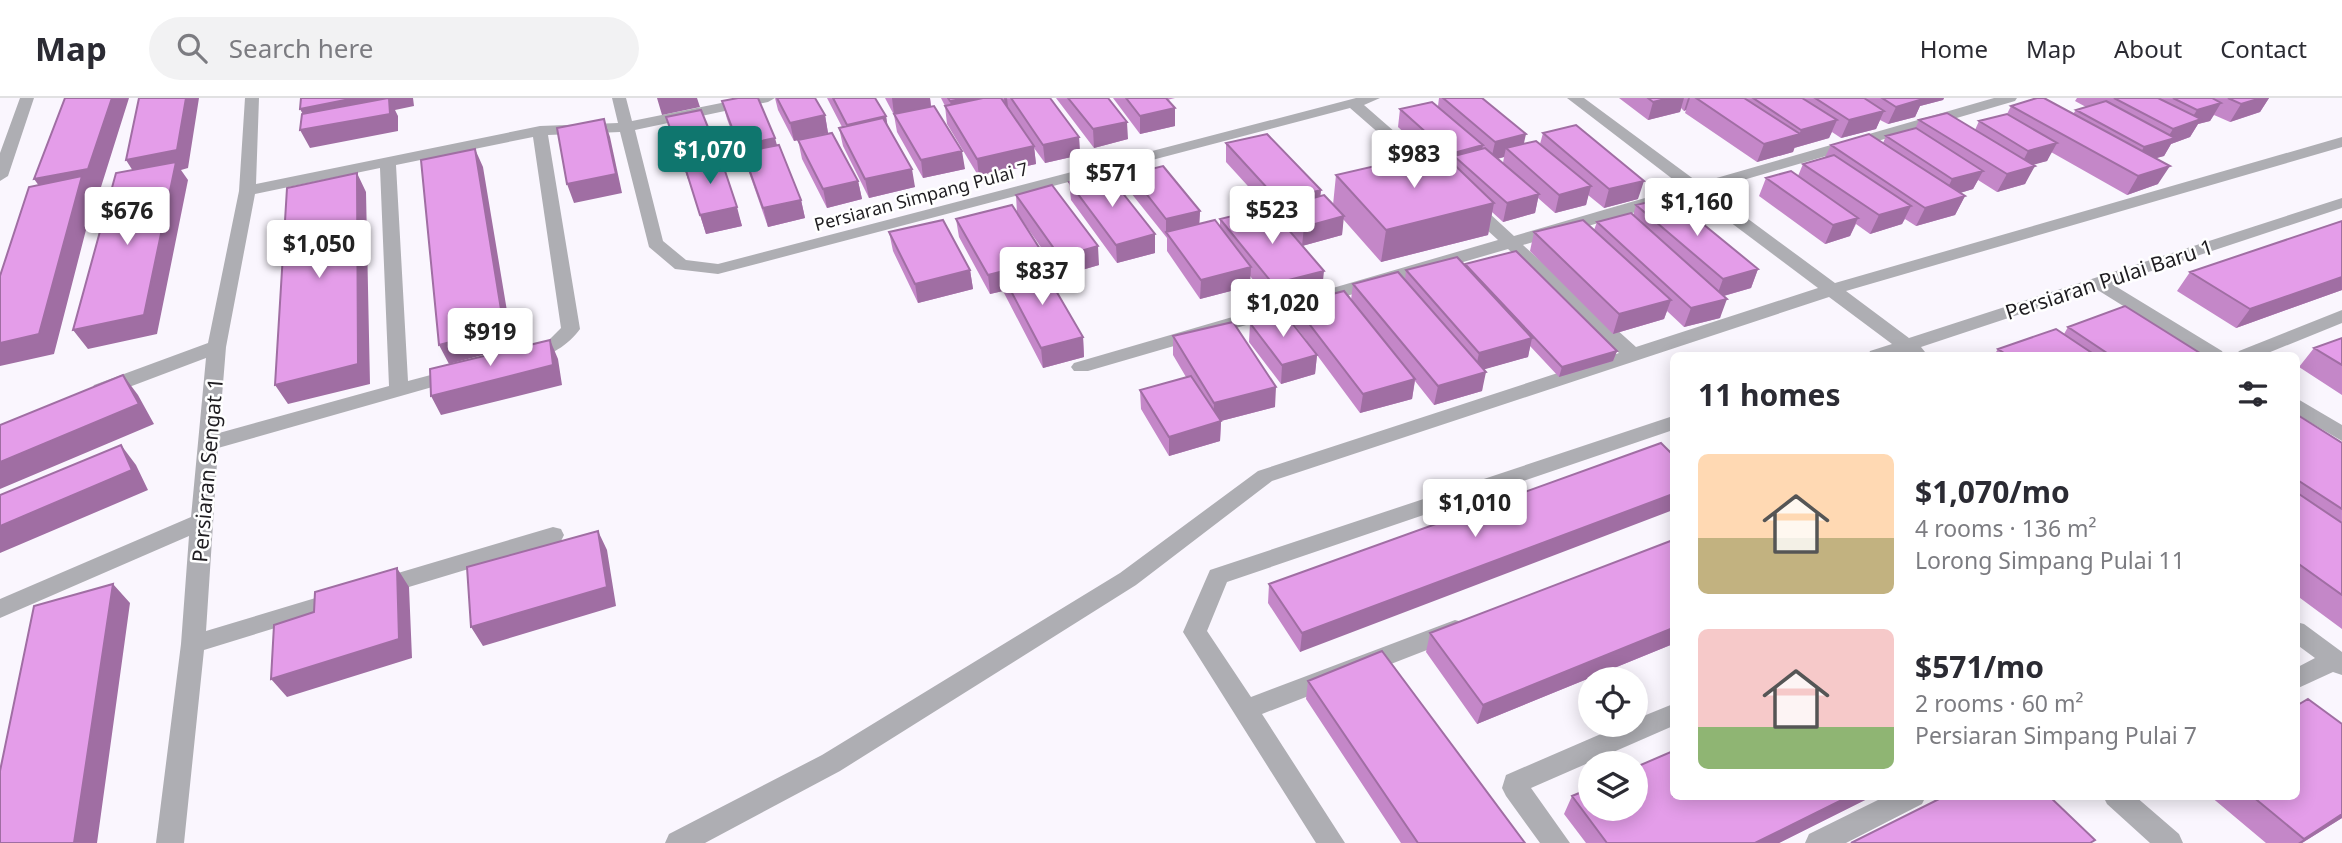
<!DOCTYPE html>
<meta charset="utf-8">
<style>
:root{--surface:#fff;--page:#f2f2f3;--text:#2b2b33;--muted:#7c7c81;--line:#e1e1e2;--accent:#0f766e}
body{margin:0;font-family:"Noto Sans",sans-serif;background:var(--page);color:var(--text);height:100vh;display:flex;flex-direction:column;font-size:26px;white-space:nowrap}
*{box-sizing:border-box;margin:0}
p{font-size:23px;color:var(--muted)}
.icon{flex:none;width:38px;height:38px;fill:none;stroke:currentColor;stroke-width:2;stroke-linecap:round;stroke-linejoin:round}
.map{position:relative;flex:1;overflow:hidden}
.side{position:absolute;left:1670px;top:254px;width:630px;height:448px;display:flex;flex-direction:column;background:var(--surface);border-radius:10px;box-shadow:0 4px 18px #0003}
.side>*{flex:none}
.fabs{position:absolute;left:1578px;top:569px;display:grid;gap:14px}
.fabs a{display:grid;place-items:center;width:70px;height:70px;border-radius:50%;background:var(--surface);box-shadow:0 4px 18px #0003;font-size:35px}
.price{position:absolute;translate:-50% -60px;padding:0 16px;border-radius:7px;background:#fff;color:#222;font-size:23px;line-height:46px;filter:drop-shadow(0 2px 4px #0008)}
.price::after{content:'';position:absolute;left:50%;top:42px;width:21px;height:16px;margin-left:-10px;background:inherit;clip-path:polygon(0 0,100% 0,50% 100%)}
.price.current{background:var(--accent);color:#fff}
ul{padding:0;list-style:none}
li{display:flex;align-items:center;gap:21px;height:175px;padding:0 28px}
li span{display:grid;place-items:center;flex:none;width:196px;height:140px;border-radius:10px;color:#555}
li>.icon{margin-inline-start:auto}
span .icon{width:84px;height:84px;fill:#fffc;stroke-width:1}
li b{font-size:30px}
h2{display:flex;justify-content:space-between;align-items:center;height:84px;padding:0 28px;font-size:30px}
header{display:flex;align-items:center;gap:42px;box-sizing:border-box;height:98px;padding:0 35px;background:var(--surface);border-bottom:2px solid var(--line)}
header strong{font-size:33px}
nav{display:flex;gap:38px;margin-inline-start:auto;font-size:24px}
.search{width:490px;height:63px;background:var(--page);display:flex;align-items:center;gap:18px;box-sizing:border-box;padding:0 24px;border-radius:38px;color:var(--muted);font-size:26px}
.map>svg:first-child{display:block}
</style>
<header>
<strong>Map</strong>
<div class="search"><svg class="icon" aria-label="search" viewBox="0 0 24 24"><circle cx="10" cy="10" r="6"/><path d="M15 15l6 6"/></svg>Search here</div>
<nav><a>Home</a><a>Map</a><a>About</a><a>Contact</a></nav>
</header>
<div class="map">
<svg width="2342" height="745" viewBox="0 0 2342 745">
<rect width="100%" height="100%" fill="#faf6fe"/>
<g fill="none" stroke-linecap="round" stroke-linejoin="round">
<path fill="#aeaeb3" fill-rule="evenodd" d="M 20,0 L 34,0 L 8,78 L 0,83 L 0,55 Z
M 245,0 L 259,0 L 256,86 L 540,28 L 618,25 L 612,0 L 626,0 L 632,23 L 746,0 L 775,0 L 768,4 L 635,32 L 663,143 L 686,162 L 718,166 L 1356,0 L 1380,0 L 1364,7 L 1443,76 L 1435,81 L 1429,79 L 1350,10 L 718,176 L 675,171 L 649,149 L 620,34 L 548,37 L 580,231 C 568,248 541,266 518,260 L 515,256 L 518,252 L 548,243 L 561,230 L 533,39 L 396,67 L 408,283 L 457,270 L 464,272 L 467,276 L 464,280 L 218,350 L 206,533 L 342,492 L 350,495 L 354,501 L 350,507 L 204,552 L 184,745 L 156,745 L 181,546 L 189,438 L 0,520 L 0,501 L 191,419 L 206,260 L 108,297 L 94,297 L 91,292 L 94,287 L 208,245 L 239,93 ZM 380,70 L 389,288 L 219,335 L 226,249 L 255,96 Z
M 1567,0 L 1584,0 L 1699,85 L 1994,0 L 2017,0 L 2015,3 L 1709,92 L 1835,185 L 2342,39 L 2342,49 L 1846,193 L 1909,240 L 2342,100 L 2342,110 L 2112,186 L 2222,253 L 2224,257 L 2202,257 L 2096,191 L 1921,249 L 1925,254 L 1922,257 L 1904,255 L 1868,257 L 1870,253 L 1892,246 L 1829,199 L 1272,383 L 1136,487 L 840,673 L 705,745 L 665,745 L 669,736 L 822,657 L 1120,475 L 1258,373 L 1619,255 L 1508,151 L 1088,273 L 1074,273 L 1071,269 L 1074,265 L 1498,142 L 1464,111 L 1462,107 L 1464,103 L 1476,103 L 1514,138 L 1683,89 ZM 1694,97 L 1818,190 L 1636,249 L 1523,147 Z
M 2342,212 L 2342,225 L 2263,257 L 2236,257 L 2239,253 Z
M 2296,300 L 2342,327 L 2342,343 L 2296,316 Z
M 1673,318 L 1673,332 L 1227,484 L 1207,533 L 1251,599 L 1455,522 L 1463,524 L 1467,531 L 1463,538 L 1262,616 L 1345,745 L 1316,745 L 1183,534 L 1210,472 Z
M 553,429 L 561,431 L 564,437 L 561,443 L 379,498 L 371,495 L 368,489 L 371,483 Z
M 2296,524 L 2304,526 L 2342,554 L 2342,577 L 2333,574 L 2296,591 L 2296,570 L 2315,560 L 2296,546 Z
M 1673,606 L 1673,628 L 1531,690 L 1570,745 L 1540,745 L 1506,698 L 1502,690 L 1506,677 L 1624,626 L 1636,626 L 1636,621 Z
M 1886,698 L 1926,698 L 1922,706 L 1846,745 L 1805,745 L 1809,736 Z
M 2103,698 L 2135,698 L 2179,736 L 2183,745 L 2150,745 L 2107,706 Z"/>
</g>
<path fill="#c487c8" fill-rule="evenodd" d="M 775,0 L 815,0 L 825,17 L 828,35 L 794,43 L 778,12 Z
M 827,0 L 875,0 L 886,18 L 887,27 L 915,89 L 869,100 L 843,48 L 839,30 L 842,29 Z
M 885,0 L 930,0 L 931,8 L 965,71 L 923,80 L 897,34 L 894,17 Z
M 941,0 L 1050,0 L 1079,39 L 1080,57 L 1045,65 L 1034,50 L 1036,66 L 979,79 L 947,26 L 945,8 Z
M 1056,0 L 1108,0 L 1128,41 L 1094,50 Z
M 1113,0 L 1175,0 L 1167,2 L 1175,28 L 1140,36 Z
M 1439,0 L 1482,0 L 1524,45 L 1540,46 L 1543,35 L 1638,101 L 1604,110 L 1588,97 L 1586,107 L 1555,115 L 1538,100 L 1535,115 L 1503,124 L 1492,114 L 1488,137 L 1381,164 L 1343,121 L 1342,137 L 1302,148 L 1322,192 L 1272,205 L 1250,178 L 1250,188 L 1200,201 L 1167,153 L 1167,140 L 1131,95 L 1131,76 L 1200,113 L 1199,126 L 1220,129 L 1220,121 L 1267,109 L 1226,64 L 1226,45 L 1321,92 L 1320,98 L 1333,107 L 1336,77 L 1427,56 L 1398,29 L 1400,11 L 1438,8 ZM 1504,59 L 1503,65 L 1498,61 Z
M 1619,0 L 1944,0 L 1943,2 L 1920,8 L 1915,19 L 1888,26 L 1880,22 L 1876,31 L 1841,40 L 1832,34 L 1829,40 L 1794,50 L 1793,54 L 1757,64 L 1685,15 L 1686,12 L 1684,13 L 1681,10 L 1680,14 L 1648,22 Z
M 2077,0 L 2269,0 L 2260,14 L 2230,24 L 2214,17 L 2210,23 L 2198,26 L 2190,39 L 2171,46 L 2164,58 L 2155,60 L 2158,86 L 2127,97 L 2051,54 L 2047,63 L 2033,66 L 2025,86 L 1997,94 L 1978,82 L 1973,91 L 1960,95 L 1965,98 L 1955,117 L 1916,128 L 1905,121 L 1902,126 L 1870,136 L 1856,126 L 1850,138 L 1825,146 L 1759,98 L 1766,80 L 1798,78 L 1803,66 L 1825,59 L 1831,47 L 1883,45 L 1886,38 L 1915,31 L 1919,22 L 1975,32 L 1979,23 L 2007,16 L 2011,8 L 2073,16 L 2076,12 L 2086,9 L 2075,3 Z
M 722,3 L 777,47 L 801,102 L 805,120 L 768,129 L 746,66 L 744,66 L 727,21 Z
M 666,19 L 718,54 L 742,128 L 706,136 L 689,81 L 688,81 Z
M 798,42 L 858,83 L 862,101 L 827,110 L 802,61 Z
M 1069,84 L 1155,155 L 1117,165 L 1071,102 Z
M 1016,97 L 1099,167 L 1061,178 L 1017,115 Z
M 1636,107 L 1758,171 L 1751,190 L 1724,198 L 1720,220 L 1684,229 L 1667,213 L 1664,221 L 1613,236 L 1530,153 L 1534,134 L 1594,132 L 1597,124 L 1633,118 Z
M 956,121 L 1048,178 L 1083,239 L 1084,259 L 1043,270 L 1004,195 L 1003,193 L 990,196 L 959,139 Z
M 2342,123 L 2342,192 L 2236,230 L 2177,193 L 2190,174 Z
M 889,134 L 970,172 L 973,191 L 918,205 L 893,153 Z
M 1465,166 L 1617,253 L 1613,263 L 1559,279 L 1530,248 L 1528,259 L 1484,271 L 1482,293 L 1434,307 L 1415,283 L 1412,301 L 1360,315 L 1317,257 L 1315,276 L 1281,286 L 1249,244 L 1250,225 L 1307,243 L 1293,225 L 1294,206 L 1351,202 L 1353,186 L 1405,182 L 1406,172 L 1464,167 Z
M 2068,229 L 2203,257 L 1994,257 L 1998,251 L 2064,236 Z
M 1173,238 L 1275,309 L 1221,323 L 1220,343 L 1169,358 L 1141,311 L 1140,292 L 1186,279 L 1173,257 Z
M 2342,240 L 2342,297 L 2299,269 L 2314,250 Z
M 2296,316 L 2342,345 L 2342,531 L 2296,497 Z
M 1661,345 L 1300,554 L 1268,505 L 1269,486 Z
M 1673,442 L 1673,546 L 1477,626 L 1426,554 L 1430,535 Z
M 1308,583 L 1525,745 L 1401,745 L 1306,601 Z
M 2342,626 L 2342,720 L 2302,745 L 2266,745 L 2210,698 L 2296,698 Z
M 1572,698 L 1873,698 L 1779,745 L 1586,745 L 1564,716 Z"/>
<path fill="#a06ea3" d="M 112,0 L 129,0 L 101,89 L 91,91 L 95,97 L 54,256 L 0,268 L 0,245 L 47,99 L 34,81 Z
M 186,0 L 199,0 L 188,70 L 181,72 L 188,82 L 157,236 L 88,251 L 73,232 L 138,81 L 126,62 Z
M 355,0 L 413,0 L 414,8 L 395,12 L 398,18 L 398,33 L 310,50 L 300,32 L 310,29 L 300,11 Z
M 657,0 L 697,0 L 700,9 L 662,17 Z
M 892,0 L 930,0 L 931,9 L 894,17 Z
M 967,0 L 985,0 L 953,21 L 950,3 Z
M 1004,0 L 1007,0 L 1008,9 L 1005,9 Z
M 1669,0 L 1684,0 L 1680,14 L 1648,22 L 1653,4 Z
M 1688,0 L 1690,0 L 1686,12 L 1684,13 Z
M 1918,0 L 1944,0 L 1943,2 L 1920,8 L 1915,19 L 1888,26 L 1896,9 Z
M 2261,0 L 2269,0 L 2260,14 L 2230,24 L 2241,6 Z
M 2221,5 L 2210,23 L 2198,26 L 2190,39 L 2171,46 L 2164,58 L 2133,67 L 2144,49 L 2166,42 L 2173,31 L 2188,26 L 2197,12 Z
M 1175,10 L 1175,28 L 1140,36 L 1140,18 Z
M 1884,13 L 1876,31 L 1841,40 L 1849,22 Z
M 825,17 L 828,35 L 794,43 L 790,25 Z
M 886,18 L 889,36 L 850,45 L 847,27 Z
M 604,21 L 610,39 L 622,95 L 574,105 L 567,86 Z
M 1837,22 L 1829,40 L 1794,50 L 1801,32 Z
M 1127,24 L 1128,41 L 1094,50 L 1093,31 Z
M 1526,36 L 1522,54 L 1506,50 L 1504,59 L 1491,62 L 1495,44 Z
M 1800,36 L 1793,54 L 1757,64 L 1764,46 Z
M 1079,39 L 1080,57 L 1045,65 L 1043,47 Z
M 775,40 L 780,58 L 743,54 L 746,66 L 744,66 L 739,48 Z
M 2057,45 L 2047,63 L 2019,71 L 2028,53 Z
M 1483,47 L 1479,65 L 1454,58 L 1452,73 L 1447,74 L 1450,56 Z
M 1034,48 L 1036,66 L 979,79 L 977,61 Z
M 475,51 L 483,69 L 513,249 L 449,266 L 439,247 Z
M 962,53 L 965,71 L 923,80 L 921,62 Z
M 718,54 L 724,73 L 688,81 L 682,63 Z
M 2035,68 L 2025,86 L 1997,94 L 2007,76 Z
M 2170,68 L 2158,86 L 2127,97 L 2138,78 Z
M 912,71 L 915,89 L 869,100 L 865,81 Z
M 1983,73 L 1973,91 L 1943,100 L 1952,81 Z
M 357,75 L 366,94 L 370,286 L 288,306 L 275,287 Z
M 858,83 L 862,101 L 827,110 L 823,91 Z
M 1644,83 L 1638,101 L 1604,110 L 1609,91 Z
M 1591,88 L 1586,107 L 1555,115 L 1559,97 Z
M 1321,92 L 1319,110 L 1284,108 L 1283,120 L 1277,122 L 1279,103 Z
M 1539,96 L 1535,115 L 1503,124 L 1507,105 Z
M 1965,98 L 1955,117 L 1916,128 L 1925,110 Z
M 801,102 L 805,120 L 768,129 L 763,110 Z
M 1494,105 L 1488,137 L 1381,164 L 1386,132 Z
M 1911,108 L 1902,126 L 1870,136 L 1879,117 Z
M 737,109 L 742,128 L 706,136 L 700,117 Z
M 1200,113 L 1199,131 L 1166,134 L 1166,140 L 1166,121 Z
M 1344,118 L 1342,137 L 1302,148 L 1304,129 Z
M 1858,120 L 1850,138 L 1825,146 L 1833,127 Z
M 1155,136 L 1155,155 L 1117,165 L 1116,147 Z
M 1098,148 L 1099,167 L 1061,178 L 1060,159 Z
M 1047,162 L 1048,181 L 1002,176 L 1003,193 L 990,196 L 988,177 Z
M 1251,169 L 1250,188 L 1200,201 L 1201,182 Z
M 1758,171 L 1751,190 L 1716,200 L 1723,181 Z
M 970,172 L 973,191 L 918,205 L 915,186 Z
M 1324,173 L 1322,192 L 1272,205 L 1273,186 Z
M 2342,179 L 2342,192 L 2236,230 L 2250,211 Z
M 1727,201 L 1720,220 L 1684,229 L 1691,210 Z
M 1671,202 L 1664,221 L 1613,236 L 1619,216 Z
M 1083,239 L 1084,259 L 1043,270 L 1041,250 Z
M 1532,240 L 1528,259 L 1475,274 L 1479,255 Z
M 550,242 L 558,261 L 562,287 L 441,317 L 431,298 Z
M 1617,253 L 1613,263 L 1559,279 L 1562,269 Z
M 1317,257 L 1315,276 L 1281,286 L 1282,267 Z
M 1486,274 L 1482,293 L 1434,307 L 1438,288 Z
M 123,277 L 138,297 L 154,326 L 0,391 L 0,364 Z
M 1415,281 L 1412,301 L 1360,315 L 1363,296 Z
M 1276,289 L 1275,309 L 1213,325 L 1214,305 Z
M 1221,323 L 1220,343 L 1169,358 L 1169,339 Z
M 121,347 L 136,367 L 148,392 L 0,455 L 0,428 Z
M 1673,396 L 1673,412 L 1300,554 L 1302,535 Z
M 598,433 L 607,452 L 616,508 L 483,548 L 471,529 Z
M 397,470 L 409,489 L 412,560 L 287,599 L 271,581 Z
M 113,486 L 130,505 L 97,745 L 74,745 Z
M 1673,530 L 1673,546 L 1477,626 L 1483,607 Z
M 1850,698 L 1873,698 L 1779,745 L 1755,745 Z
M 2342,716 L 2342,720 L 2302,745 L 2298,745 Z"/>
<path fill="#e49de9" stroke="#a06ea3" stroke-width="2" d="M 65,0 L 112,0 L 88,71 L 34,81 Z
M 139,0 L 186,0 L 177,52 L 126,62 Z
M 301,0 L 355,0 L 300,11 Z
M 388,0 L 389,0 L 390,16 L 300,32 L 302,16 Z
M 738,0 L 758,0 L 775,40 L 739,48 L 722,3 Z
M 777,0 L 815,0 L 825,17 L 790,25 Z
M 833,0 L 875,0 L 886,18 L 847,27 Z
M 948,0 L 967,0 L 950,3 Z
M 983,0 L 1001,0 L 1034,48 L 977,61 L 945,8 Z
M 1011,0 L 1050,0 L 1079,39 L 1043,47 Z
M 1068,0 L 1108,0 L 1127,24 L 1093,31 Z
M 1126,0 L 1166,0 L 1175,10 L 1140,18 Z
M 1443,0 L 1482,0 L 1526,36 L 1495,44 Z
M 1648,0 L 1669,0 L 1653,4 Z
M 1696,0 L 1744,0 L 1800,36 L 1764,46 Z
M 1753,0 L 1802,0 L 1837,22 L 1801,32 Z
M 1815,0 L 1864,0 L 1884,13 L 1849,22 Z
M 1882,0 L 1921,0 L 1923,1 L 1896,9 Z
M 2037,0 L 2044,0 L 2170,68 L 2138,78 L 2011,8 Z
M 2114,0 L 2158,0 L 2201,21 L 2173,31 Z
M 2173,0 L 2212,0 L 2221,5 L 2197,12 Z
M 2228,0 L 2261,0 L 2241,6 Z
M 2106,3 L 2175,40 L 2144,49 L 2076,12 Z
M 1432,4 L 1483,47 L 1450,56 L 1400,11 Z
M 934,8 L 962,53 L 921,62 L 894,16 Z
M 701,12 L 718,54 L 682,63 L 666,19 Z
M 1947,15 L 2035,68 L 2007,76 L 1919,22 Z
M 2007,16 L 2057,45 L 2028,53 L 1979,23 Z
M 883,20 L 912,71 L 865,81 L 839,30 Z
M 604,21 L 616,76 L 567,86 L 557,30 Z
M 1576,27 L 1644,83 L 1609,91 L 1543,35 Z
M 1916,30 L 1983,73 L 1952,81 L 1886,38 Z
M 832,35 L 858,83 L 823,91 L 798,42 Z
M 1267,36 L 1321,92 L 1279,103 L 1226,45 Z
M 1869,36 L 1965,98 L 1925,110 L 1831,47 Z
M 1536,43 L 1591,88 L 1559,97 L 1506,50 Z
M 779,47 L 801,102 L 763,110 L 743,54 Z
M 1485,50 L 1539,96 L 1507,105 L 1454,58 Z
M 475,51 L 504,230 L 439,247 L 421,62 Z
M 1440,53 L 1494,105 L 1386,132 L 1336,77 Z
M 1834,57 L 1911,108 L 1879,117 L 1803,66 Z
M 720,58 L 737,109 L 700,117 L 684,66 Z
M 176,64 L 144,217 L 73,232 L 116,75 Z
M 1163,68 L 1200,113 L 1166,121 L 1131,76 Z
M 1791,73 L 1858,120 L 1833,127 L 1766,80 Z
M 1106,74 L 1155,136 L 1116,147 L 1069,84 Z
M 357,75 L 358,266 L 275,287 L 287,90 Z
M 82,78 L 39,236 L 0,245 L 0,178 L 29,89 Z
M 1052,87 L 1098,148 L 1060,159 L 1016,97 Z
M 1324,97 L 1344,118 L 1304,129 L 1284,108 Z
M 1670,99 L 1758,171 L 1723,181 L 1636,107 Z
M 1012,107 L 1047,162 L 988,177 L 956,121 Z
M 1269,109 L 1324,173 L 1273,186 L 1220,121 Z
M 1631,115 L 1727,201 L 1691,210 L 1597,124 Z
M 943,122 L 970,172 L 915,186 L 889,134 Z
M 1215,122 L 1251,169 L 1201,182 L 1166,134 Z
M 1583,122 L 1671,202 L 1619,216 L 1534,134 Z
M 2342,123 L 2342,179 L 2250,211 L 2190,174 Z
M 1516,153 L 1617,253 L 1562,269 L 1465,166 Z
M 1457,159 L 1532,240 L 1479,255 L 1406,172 Z
M 1041,167 L 1083,239 L 1041,250 L 1002,176 Z
M 1398,174 L 1486,274 L 1438,288 L 1353,186 Z
M 1344,193 L 1415,281 L 1363,296 L 1294,206 Z
M 2125,208 L 2203,257 L 2110,257 L 2068,229 Z
M 1284,215 L 1317,257 L 1282,267 L 1250,225 Z
M 1233,224 L 1276,289 L 1214,305 L 1173,238 Z
M 2056,231 L 2095,257 L 2007,257 L 1998,251 Z
M 2342,240 L 2342,267 L 2314,250 Z
M 550,242 L 553,267 L 431,298 L 430,271 Z
M 123,277 L 139,306 L 0,364 L 0,327 Z
M 1191,278 L 1221,323 L 1169,339 L 1140,292 Z
M 2296,316 L 2342,345 L 2342,411 L 2296,381 Z
M 1661,345 L 1673,357 L 1673,396 L 1302,535 L 1269,486 Z
M 121,347 L 132,372 L 0,428 L 0,397 Z
M 2296,394 L 2342,425 L 2342,497 L 2296,464 Z
M 598,433 L 607,489 L 471,529 L 467,469 Z
M 1673,442 L 1673,530 L 1483,607 L 1430,535 Z
M 397,470 L 399,541 L 271,581 L 274,527 L 314,514 L 315,494 Z
M 113,486 L 74,745 L 0,745 L 0,673 L 34,508 Z
M 1382,553 L 1525,745 L 1418,745 L 1308,583 Z
M 2308,601 L 2342,626 L 2342,716 L 2304,741 L 2252,698 L 2296,698 L 2296,608 Z
M 1673,653 L 1673,698 L 1850,698 L 1755,745 L 1607,745 L 1572,698 L 1591,690 L 1591,710 L 1636,710 L 1636,669 Z
M 1945,698 L 2049,698 L 2095,742 L 2090,745 L 1851,745 Z"/>
<g text-anchor="middle" dominant-baseline="central" stroke-width="5" stroke-linejoin="round" paint-order="stroke">
<g font-size="18" fill="#1f1d21" stroke="#fff">
<text transform="translate(921 98) rotate(-15)">Persiaran Simpang Pulai 7</text>
</g>
<g font-size="21" fill="#1f1d21" stroke="#fff">
<text transform="translate(2109 181) rotate(-18)">Persiaran Pulai Baru 1</text>
<text transform="translate(207 372) rotate(-85)">Persiaran Sengat 1</text>
</g>
</g>
</svg>
<div class="fabs">
<a><svg class="icon" aria-label="locate" viewBox="0 0 24 24"><circle cx="12" cy="12" r="6"/><path d="M12 2v4M12 18v4M2 12h4M18 12h4"/></svg></a>
<a><svg class="icon" aria-label="layers" viewBox="0 0 24 24"><path d="M12 4l9 5-9 5-9-5zM3 14l9 5 9-5"/></svg></a>
</div>
<b class="price current" style="left:710px;top:88px">$1,070</b>
<b class="price" style="left:1414px;top:92px">$983</b>
<b class="price" style="left:1112px;top:111px">$571</b>
<b class="price" style="left:1697px;top:140px">$1,160</b>
<b class="price" style="left:1272px;top:148px">$523</b>
<b class="price" style="left:127px;top:149px">$676</b>
<b class="price" style="left:319px;top:182px">$1,050</b>
<b class="price" style="left:1042px;top:209px">$837</b>
<b class="price" style="left:1283px;top:241px">$1,020</b>
<b class="price" style="left:490px;top:270px">$919</b>
<b class="price" style="left:1475px;top:441px">$1,010</b>
<section class="side">
<h2>11 homes<svg class="icon" aria-label="filters" viewBox="0 0 24 24"><path d="M4 7h16M4 17h16"/><circle cx="9" cy="7" r="2"/><circle cx="15" cy="17" r="2"/></svg></h2>
<ul>
<li><span style="background:linear-gradient(#ffd9b3 60%,#c2b280 0)"><svg class="icon" aria-label="home" viewBox="0 0 24 24"><path d="M3 11l9-7 9 7M6 9v11h12V9"/></svg></span><div><b>$1,070/mo</b><p>4 rooms · 136 m²</p><p>Lorong Simpang Pulai 11</p></div></li>
<li><span style="background:linear-gradient(#f6c9c9 70%,#8fb573 0)"><svg class="icon" aria-label="home" viewBox="0 0 24 24"><path d="M3 11l9-7 9 7M6 9v11h12V9"/></svg></span><div><b>$571/mo</b><p>2 rooms · 60 m²</p><p>Persiaran Simpang Pulai 7</p></div></li>
</ul>
</section>
</div>
